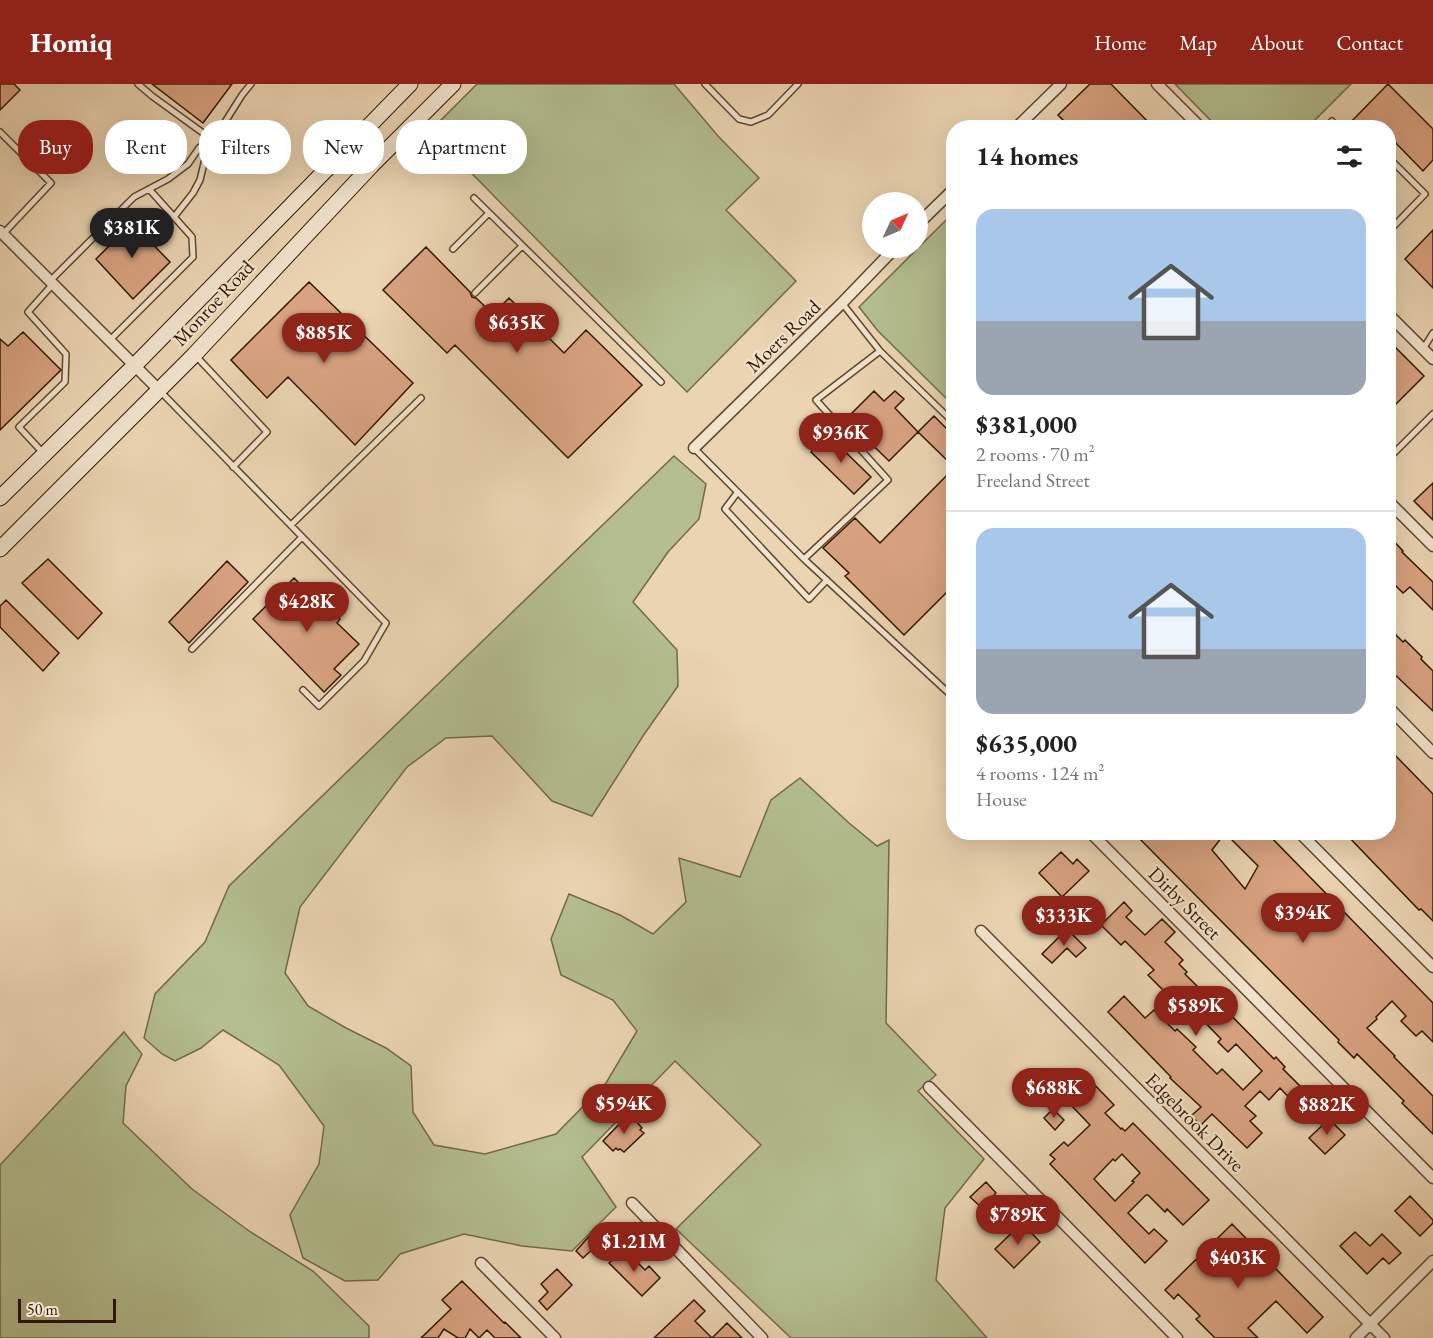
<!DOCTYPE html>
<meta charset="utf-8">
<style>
:root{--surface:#fff;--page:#f2f2f2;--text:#222;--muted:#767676;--line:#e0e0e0;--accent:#8f2418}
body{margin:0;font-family:"EB Garamond",serif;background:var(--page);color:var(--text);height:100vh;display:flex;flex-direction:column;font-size:22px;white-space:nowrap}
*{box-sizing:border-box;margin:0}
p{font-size:20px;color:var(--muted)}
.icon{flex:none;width:33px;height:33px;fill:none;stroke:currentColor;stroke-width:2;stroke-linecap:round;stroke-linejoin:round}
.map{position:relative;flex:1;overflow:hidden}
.sheet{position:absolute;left:946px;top:36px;width:450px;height:720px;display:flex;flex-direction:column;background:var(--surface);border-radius:24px;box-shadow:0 6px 24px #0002}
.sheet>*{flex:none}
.banner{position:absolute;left:18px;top:36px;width:570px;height:54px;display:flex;gap:12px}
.needle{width:39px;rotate:46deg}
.controls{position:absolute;left:862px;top:108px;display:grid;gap:12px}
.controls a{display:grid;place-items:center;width:66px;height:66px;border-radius:50%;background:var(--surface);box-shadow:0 6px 24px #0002;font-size:30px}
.scale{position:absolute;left:18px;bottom:15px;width:98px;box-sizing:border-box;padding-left:6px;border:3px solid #301803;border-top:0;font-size:16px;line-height:21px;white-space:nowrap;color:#301803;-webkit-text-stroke:4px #f2e3cd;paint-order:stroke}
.price{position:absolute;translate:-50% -51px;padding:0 14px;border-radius:21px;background:var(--accent);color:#fff;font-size:20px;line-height:39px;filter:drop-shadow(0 2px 3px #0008)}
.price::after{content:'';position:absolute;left:50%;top:36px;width:18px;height:14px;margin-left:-9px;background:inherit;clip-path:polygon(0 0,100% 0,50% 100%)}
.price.selected{background:#222;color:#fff}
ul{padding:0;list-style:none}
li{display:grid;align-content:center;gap:12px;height:318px;padding:0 30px}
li+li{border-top:2px solid var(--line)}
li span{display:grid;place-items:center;height:186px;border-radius:18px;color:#555}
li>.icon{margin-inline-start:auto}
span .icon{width:108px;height:108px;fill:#fffc;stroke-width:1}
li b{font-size:26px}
h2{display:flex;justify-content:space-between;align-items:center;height:72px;padding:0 30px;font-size:26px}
.chip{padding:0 21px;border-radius:24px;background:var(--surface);box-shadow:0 6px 24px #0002;font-size:21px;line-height:54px}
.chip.selected{background:var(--accent);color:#fff}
header{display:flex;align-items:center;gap:36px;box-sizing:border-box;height:84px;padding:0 30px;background:var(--accent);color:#fff}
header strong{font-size:28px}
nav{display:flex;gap:33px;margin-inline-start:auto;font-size:21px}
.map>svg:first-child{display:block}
</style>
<header>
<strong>Homiq</strong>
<nav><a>Home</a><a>Map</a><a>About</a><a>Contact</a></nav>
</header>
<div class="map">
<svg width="1433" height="1254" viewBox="0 0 1433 1254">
<rect width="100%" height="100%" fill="#ebd4b2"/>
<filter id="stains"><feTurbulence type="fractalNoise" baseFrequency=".00333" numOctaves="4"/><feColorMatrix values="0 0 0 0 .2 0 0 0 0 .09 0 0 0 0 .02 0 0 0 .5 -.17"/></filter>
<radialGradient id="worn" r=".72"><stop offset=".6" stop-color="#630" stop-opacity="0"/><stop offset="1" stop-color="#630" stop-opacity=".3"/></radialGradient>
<path fill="#b3bd8f" stroke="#726a49" stroke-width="1.5" d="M 477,0 L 674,0 L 718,52 L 759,94 L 726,126 L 796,197 L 687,308 L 430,47 Z
M 1175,0 L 1351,0 L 1308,43 L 1218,44 Z
M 954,131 L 954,322 L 878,247 L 859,223 L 946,136 Z
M 674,372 L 706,400 L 699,435 L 668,468 L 633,518 L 677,566 L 678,602 L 643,652 L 592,732 L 552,717 L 492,652 L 446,654 L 407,683 L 300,823 L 285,889 L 308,922 L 346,944 L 386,964 L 411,982 L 413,1028 L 434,1061 L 485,1070 L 556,1050 L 606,999 L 637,947 L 613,916 L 561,891 L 551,855 L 569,810 L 620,831 L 653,850 L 686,818 L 679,774 L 740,793 L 771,716 L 800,694 L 849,739 L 877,762 L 889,756 L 886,939 L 936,991 L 918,1007 L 984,1075 L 945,1124 L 936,1196 L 987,1254 L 791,1254 L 676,1145 L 761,1061 L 675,977 L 582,1073 L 616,1123 L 572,1167 L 522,1162 L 464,1150 L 400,1170 L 378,1196 L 345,1197 L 303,1174 L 290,1131 L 319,1080 L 324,1042 L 279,981 L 223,946 L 201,964 L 175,977 L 162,970 L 144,954 L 155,910 L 205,858 L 229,802 Z
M 124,948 L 142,970 L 126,1002 L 123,1039 L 192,1105 L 249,1147 L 313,1187 L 369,1242 L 369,1254 L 0,1254 L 0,1081 Z"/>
<path fill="#d9a382" stroke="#301803" stroke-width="1.5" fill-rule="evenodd" d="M 0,0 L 14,0 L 20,6 L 0,26 Z
M 152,0 L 232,0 L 203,39 Z
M 1090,0 L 1111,0 L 1154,44 L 1071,44 L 1058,31 Z
M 1388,0 L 1433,45 L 1433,76 L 1423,87 L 1389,52 L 1389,44 L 1345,44 Z
M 128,135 L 170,178 L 133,215 L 96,175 L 115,156 L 110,152 Z
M 1433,146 L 1433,204 L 1405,175 Z
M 426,163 L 470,208 L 472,213 L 476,214 L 493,230 L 509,214 L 564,269 L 586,246 L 642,301 L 568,374 L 455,261 L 447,269 L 383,206 Z
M 309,198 L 413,299 L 355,361 L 288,293 L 267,314 L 231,276 Z
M 23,248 L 61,286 L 0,346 L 0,255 L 8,262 Z
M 1389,257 L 1424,292 L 1389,327 Z
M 874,307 L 884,317 L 895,307 L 904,315 L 895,324 L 918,348 L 889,377 L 846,335 Z
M 934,332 L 954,352 L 954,383 L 918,348 Z
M 828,351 L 871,393 L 854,410 L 811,368 Z
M 954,384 L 954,515 L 947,508 L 904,551 L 845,492 L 849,489 L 823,464 L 855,434 L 880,459 Z
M 1433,399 L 1433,436 L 1414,417 Z
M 1389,452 L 1403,467 L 1402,468 L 1433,498 L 1433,526 L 1410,503 L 1403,509 L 1389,495 Z
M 48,475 L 102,529 L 78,555 L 22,499 Z
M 227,477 L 248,498 L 189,559 L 169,538 Z
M 294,494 L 314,514 L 317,510 L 340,535 L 337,539 L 359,560 L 334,585 L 341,591 L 324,608 L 253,535 Z
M 6,516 L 59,569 L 43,587 L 0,543 L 0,522 Z
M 1389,544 L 1403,558 L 1405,556 L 1422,573 L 1421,575 L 1433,587 L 1433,627 L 1389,585 Z
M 1389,665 L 1433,710 L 1433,837 L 1421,825 L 1419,826 L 1344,748 L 1389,748 Z
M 1133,748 L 1266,748 L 1306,789 L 1433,919 L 1433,958 L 1422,947 L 1416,952 L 1401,937 L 1406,932 L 1392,917 L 1376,933 L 1377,935 L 1367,944 L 1395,972 L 1394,973 L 1433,1012 L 1433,1050 L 1402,1019 L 1404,1017 L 1357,970 L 1354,974 L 1338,958 L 1339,956 ZM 1225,749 L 1258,782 L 1245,805 L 1212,766 Z
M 1061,768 L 1073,780 L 1077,775 L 1089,787 L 1062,813 L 1039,789 Z
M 1124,818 L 1132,827 L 1126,833 L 1145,851 L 1162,835 L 1175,848 L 1165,858 L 1183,876 L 1179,880 L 1187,888 L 1185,890 L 1208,913 L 1211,911 L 1274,975 L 1276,973 L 1285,983 L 1283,985 L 1312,1014 L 1300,1025 L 1280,1004 L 1269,1016 L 1260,1007 L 1245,1022 L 1256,1032 L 1250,1037 L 1262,1049 L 1247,1064 L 1212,1030 L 1201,1041 L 1191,1032 L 1201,1023 L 1170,994 L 1171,993 L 1108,928 L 1124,912 L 1145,934 L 1154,926 L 1175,947 L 1177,945 L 1196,963 L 1193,966 L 1217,990 L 1222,985 L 1243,1006 L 1262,987 L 1236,960 L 1228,968 L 1218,958 L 1221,955 L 1189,922 L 1186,925 L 1168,906 L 1166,909 L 1148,891 L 1154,886 L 1125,857 L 1121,861 L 1101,841 Z
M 1067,845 L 1086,864 L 1076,873 L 1067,864 L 1052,879 L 1042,870 Z
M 1091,997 L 1114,1021 L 1105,1029 L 1121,1045 L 1122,1044 L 1125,1047 L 1133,1039 L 1209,1116 L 1183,1141 L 1167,1125 L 1165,1128 L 1148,1111 L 1146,1111 L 1128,1129 L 1149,1150 L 1154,1145 L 1167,1157 L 1145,1179 L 1050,1080 L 1055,1075 L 1050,1071 L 1064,1058 L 1068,1062 L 1090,1041 L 1069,1019 ZM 1122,1070 L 1140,1089 L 1132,1097 L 1134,1098 L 1115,1117 L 1094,1095 L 1113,1075 L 1115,1077 Z
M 1053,1025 L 1064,1036 L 1055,1046 L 1044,1034 Z
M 627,1032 L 632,1038 L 635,1036 L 642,1044 L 640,1046 L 644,1049 L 624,1068 L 620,1065 L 618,1066 L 616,1064 L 613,1067 L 603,1057 Z
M 1329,1035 L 1345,1051 L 1325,1070 L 1309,1054 Z
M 986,1098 L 996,1109 L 982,1124 L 970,1113 Z
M 1410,1112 L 1433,1136 L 1433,1139 L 1420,1152 L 1395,1127 Z
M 1022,1139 L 1040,1158 L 1014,1184 L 995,1165 Z
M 1232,1140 L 1323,1233 L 1307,1249 L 1276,1217 L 1248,1244 L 1258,1254 L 1215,1254 L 1196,1235 L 1200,1232 L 1178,1210 L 1174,1215 L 1165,1206 Z
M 1355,1148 L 1370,1162 L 1382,1150 L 1401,1169 L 1389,1180 L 1383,1174 L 1367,1190 L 1340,1162 Z
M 592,1149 L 600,1158 L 583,1174 L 576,1167 Z
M 624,1165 L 645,1186 L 649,1182 L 660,1194 L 642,1212 L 609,1179 Z
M 557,1185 L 572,1201 L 547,1226 L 539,1217 L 548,1208 L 541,1200 Z
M 462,1197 L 504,1239 L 505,1238 L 521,1254 L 495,1254 L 487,1246 L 479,1254 L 470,1245 L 465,1254 L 458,1254 L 444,1245 L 438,1254 L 421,1254 L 451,1225 L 442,1216 Z
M 694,1216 L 705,1227 L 695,1237 L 712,1254 L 727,1239 L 742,1254 L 654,1254 Z"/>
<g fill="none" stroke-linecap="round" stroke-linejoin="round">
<g stroke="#5f472f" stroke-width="8">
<path id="lane" d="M 138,0 L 152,12 L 210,54 L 200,96 L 193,109 L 174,133
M 705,0 L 739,35 L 751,38 L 768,31 L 798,0
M 1325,44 L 1332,37
M 0,48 L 51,99 L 3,150
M 1389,74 L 1425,110 L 1389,147
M 474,114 L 661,298
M 453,165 L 489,129
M 50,197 L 134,113 L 168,95 L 188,80 L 199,64 L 220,46 L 242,11 L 251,0
M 475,209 L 522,162
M 842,219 L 880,267 L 954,339
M 109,257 L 193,173 L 192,153 L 149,105
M 1423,265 L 1433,249
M 195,271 L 267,348 L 233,383
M 160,307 L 386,539 L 364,577 L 319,622 L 303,606
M 694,364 L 804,475 L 954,614
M 44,370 L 19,343 L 65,298 L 66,270 L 28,228 L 53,200
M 1393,370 L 1433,330
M 737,409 L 725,425 L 809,515 L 827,496
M 291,441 L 421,314
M 804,475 L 888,396 L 816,316 L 880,267
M 192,565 L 302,453"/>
</g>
<g stroke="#5f472f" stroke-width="13">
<path id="street" d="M 1157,0 L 1201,44
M 1016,44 L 1061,0
M 918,140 L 954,105
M 0,147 L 159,306
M 1389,231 L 1433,275
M 694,364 L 842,219 L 895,164
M 1389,418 L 1433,462
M 1389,624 L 1433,669
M 1090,748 L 1433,1094
M 1299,748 L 1433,883
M 981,847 L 1384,1254
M 929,1003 L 1177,1254
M 632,1119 L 762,1254
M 481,1179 L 555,1254
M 1356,1254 L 1433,1177"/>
</g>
<g stroke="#301803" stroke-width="17">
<path id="secondary" d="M 351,59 L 372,81
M 0,414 L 134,282 L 410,0
M 0,465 L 194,271 L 372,81 L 453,0"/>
</g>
<use href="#lane" stroke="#f2e3cd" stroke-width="5"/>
<use href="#street" stroke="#f2e3cd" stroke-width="10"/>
<use href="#secondary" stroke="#f2e3cd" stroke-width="15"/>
</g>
<g text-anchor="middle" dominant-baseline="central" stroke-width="4.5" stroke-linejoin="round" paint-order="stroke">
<g font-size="20" fill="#301803" stroke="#f2e3cd">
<text transform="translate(213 219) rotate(-47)">Monroe Road</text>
<text transform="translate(783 252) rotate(-44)">Moers Road</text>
<text transform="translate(1185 819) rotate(45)">Dirby Street</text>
<text transform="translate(1195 1038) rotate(45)">Edgebrook Drive</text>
</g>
</g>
<rect width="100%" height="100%" filter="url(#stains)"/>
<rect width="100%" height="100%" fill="url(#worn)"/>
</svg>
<div class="controls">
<a><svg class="needle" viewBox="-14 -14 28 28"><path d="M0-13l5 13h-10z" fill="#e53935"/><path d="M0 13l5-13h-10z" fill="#767676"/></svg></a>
</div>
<div class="scale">50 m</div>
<b class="price selected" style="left:132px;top:175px">$381K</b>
<b class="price" style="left:517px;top:270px">$635K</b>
<b class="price" style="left:324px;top:280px">$885K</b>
<b class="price" style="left:841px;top:380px">$936K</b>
<b class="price" style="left:307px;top:549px">$428K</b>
<b class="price" style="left:1303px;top:860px">$394K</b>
<b class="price" style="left:1064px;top:863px">$333K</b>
<b class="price" style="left:1196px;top:953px">$589K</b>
<b class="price" style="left:1054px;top:1035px">$688K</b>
<b class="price" style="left:624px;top:1051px">$594K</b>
<b class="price" style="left:1327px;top:1052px">$882K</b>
<b class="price" style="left:1018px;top:1162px">$789K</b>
<b class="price" style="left:634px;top:1189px">$1.21M</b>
<b class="price" style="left:1238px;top:1205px">$403K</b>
<div class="banner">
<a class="chip selected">Buy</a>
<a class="chip">Rent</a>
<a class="chip">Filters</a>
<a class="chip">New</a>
<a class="chip">Apartment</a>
</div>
<section class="sheet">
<h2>14 homes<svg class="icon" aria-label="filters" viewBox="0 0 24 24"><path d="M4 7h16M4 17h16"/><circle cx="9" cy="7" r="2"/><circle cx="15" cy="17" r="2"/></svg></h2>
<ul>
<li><span style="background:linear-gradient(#a9c7e8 60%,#9aa5b1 0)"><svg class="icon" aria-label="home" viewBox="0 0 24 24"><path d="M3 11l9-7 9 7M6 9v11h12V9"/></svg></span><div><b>$381,000</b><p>2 rooms · 70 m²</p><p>Freeland Street</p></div></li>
<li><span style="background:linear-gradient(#a9c7e8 65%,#9aa5b1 0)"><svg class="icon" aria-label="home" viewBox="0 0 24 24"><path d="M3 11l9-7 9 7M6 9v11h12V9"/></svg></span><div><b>$635,000</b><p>4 rooms · 124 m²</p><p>House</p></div></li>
</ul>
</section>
</div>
